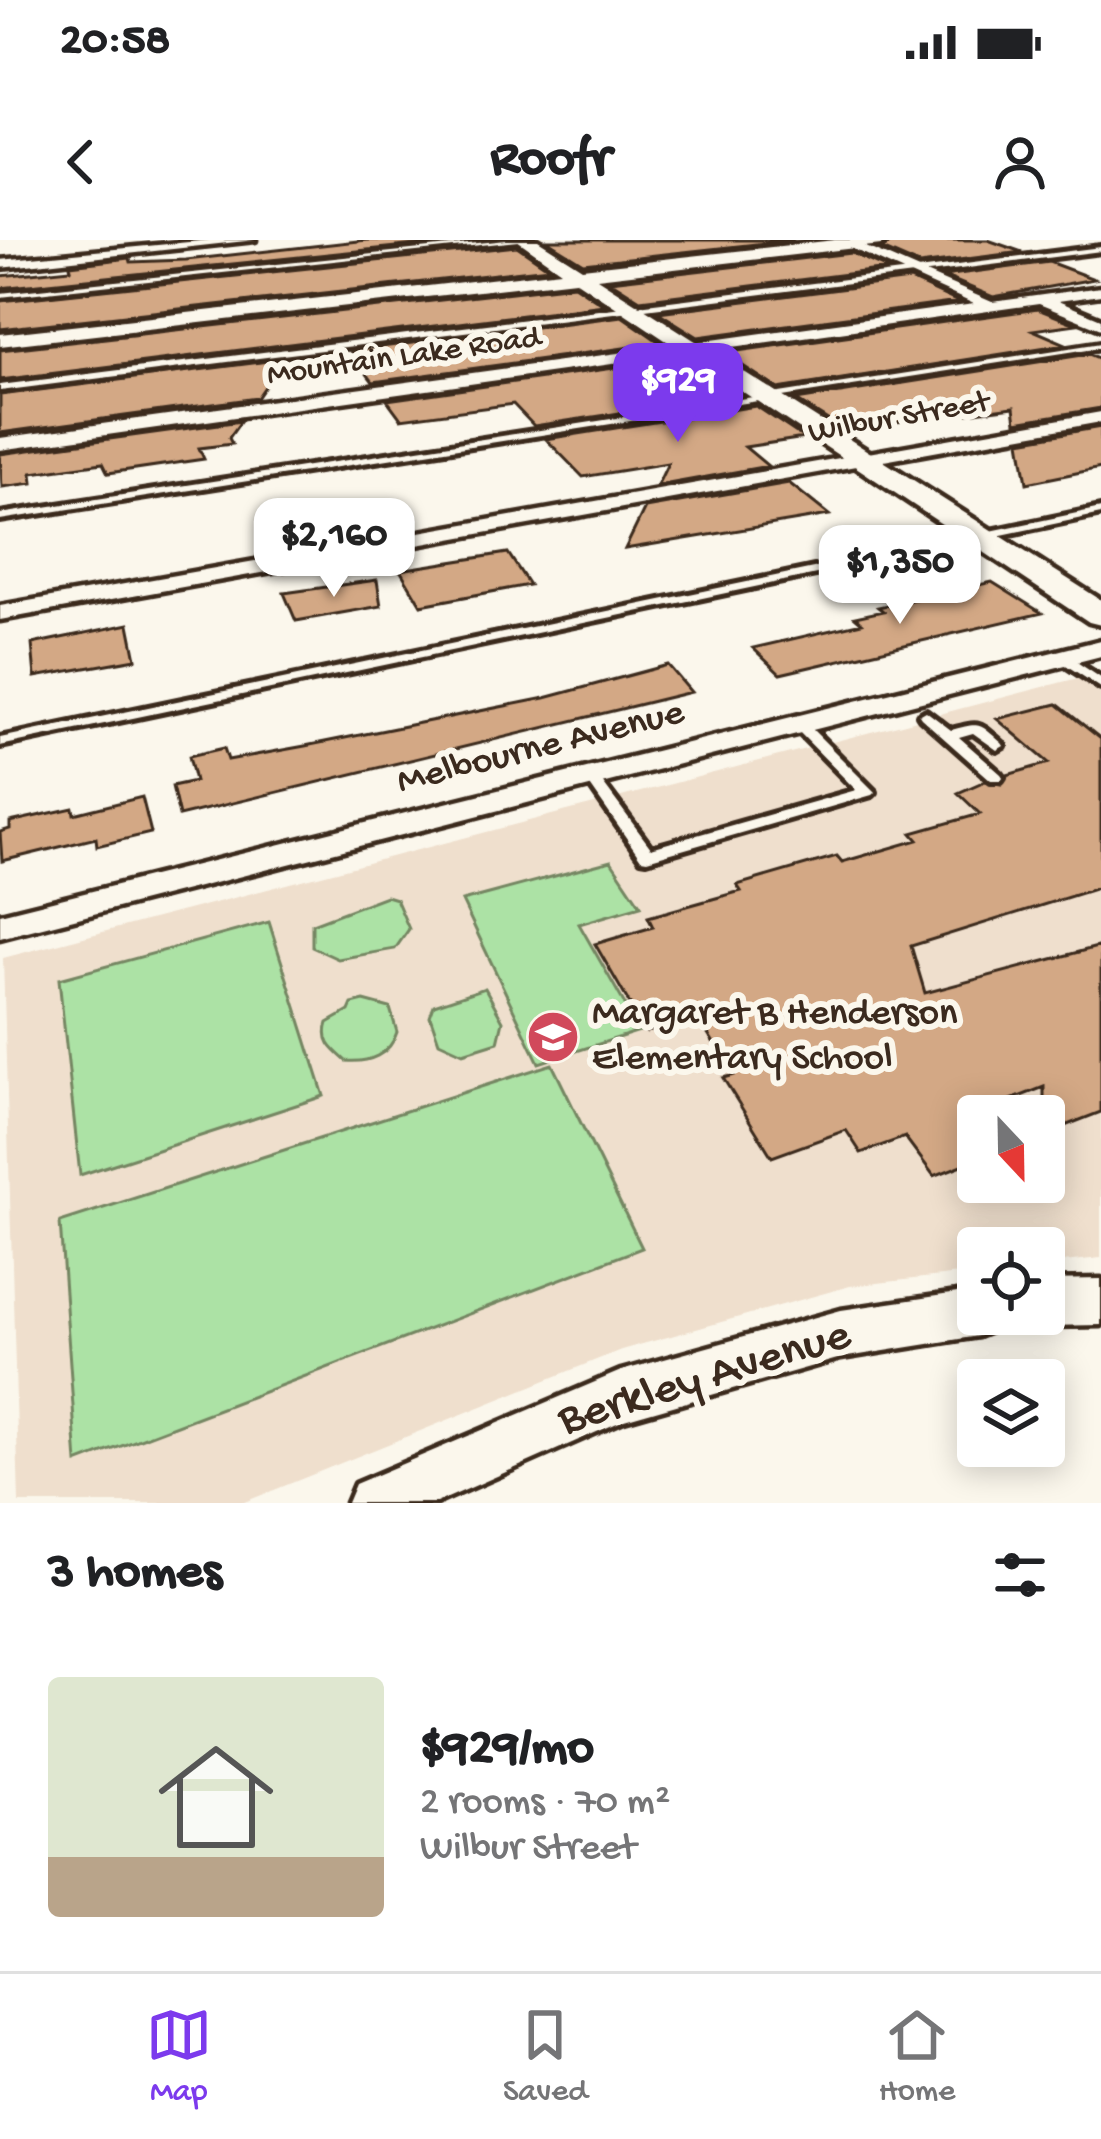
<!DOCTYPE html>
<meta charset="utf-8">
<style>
:root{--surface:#fff;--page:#f2f2f2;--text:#202124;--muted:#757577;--line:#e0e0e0;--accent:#7c3aed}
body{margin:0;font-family:"Gochi Hand",sans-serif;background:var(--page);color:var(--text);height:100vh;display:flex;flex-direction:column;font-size:45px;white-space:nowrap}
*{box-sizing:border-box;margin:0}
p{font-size:39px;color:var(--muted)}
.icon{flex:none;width:66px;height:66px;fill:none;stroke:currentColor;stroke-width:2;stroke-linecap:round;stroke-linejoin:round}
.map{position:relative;height:1263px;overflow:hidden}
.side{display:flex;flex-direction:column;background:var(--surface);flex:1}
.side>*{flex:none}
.needle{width:78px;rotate:158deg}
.tools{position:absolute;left:957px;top:855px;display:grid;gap:24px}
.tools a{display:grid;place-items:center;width:108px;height:108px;border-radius:12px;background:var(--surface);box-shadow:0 6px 30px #0003;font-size:60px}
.price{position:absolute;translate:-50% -102px;padding:0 27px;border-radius:24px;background:#fff;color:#222;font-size:39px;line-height:78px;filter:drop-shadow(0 3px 6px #0008)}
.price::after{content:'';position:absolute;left:50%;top:72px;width:36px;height:27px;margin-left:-18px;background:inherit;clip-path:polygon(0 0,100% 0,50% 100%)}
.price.active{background:var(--accent);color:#fff}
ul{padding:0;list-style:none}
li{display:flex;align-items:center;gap:36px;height:300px;padding:0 48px}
li span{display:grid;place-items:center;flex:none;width:336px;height:240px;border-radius:12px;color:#555}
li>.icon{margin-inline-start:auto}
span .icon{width:144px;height:144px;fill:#fffc;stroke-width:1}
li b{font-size:51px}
h2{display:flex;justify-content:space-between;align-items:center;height:144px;padding:0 48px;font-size:51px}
.status{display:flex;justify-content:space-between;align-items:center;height:84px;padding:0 60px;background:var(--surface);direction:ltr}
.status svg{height:33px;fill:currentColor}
header{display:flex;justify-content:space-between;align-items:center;height:156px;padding:0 48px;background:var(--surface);font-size:54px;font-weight:700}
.dock{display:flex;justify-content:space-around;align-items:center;height:168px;border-top:3px solid var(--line);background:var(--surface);font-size:33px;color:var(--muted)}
.dock a{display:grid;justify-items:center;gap:6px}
.dock .active{color:var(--accent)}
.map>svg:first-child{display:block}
</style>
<div class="status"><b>20:58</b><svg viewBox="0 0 49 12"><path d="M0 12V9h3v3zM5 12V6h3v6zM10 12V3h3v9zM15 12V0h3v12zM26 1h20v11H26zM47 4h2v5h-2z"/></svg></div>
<header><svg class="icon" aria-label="back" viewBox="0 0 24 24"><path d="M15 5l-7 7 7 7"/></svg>Roofr<svg class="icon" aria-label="person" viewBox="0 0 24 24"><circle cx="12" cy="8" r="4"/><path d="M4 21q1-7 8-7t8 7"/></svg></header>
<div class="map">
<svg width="1101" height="1263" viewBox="0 0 1101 1263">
<rect width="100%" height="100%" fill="#fbf7ec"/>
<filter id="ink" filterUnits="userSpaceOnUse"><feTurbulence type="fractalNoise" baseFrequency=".00833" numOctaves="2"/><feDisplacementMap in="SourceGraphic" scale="24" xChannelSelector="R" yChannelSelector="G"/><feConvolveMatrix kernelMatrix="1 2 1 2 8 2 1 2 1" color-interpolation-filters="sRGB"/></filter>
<g filter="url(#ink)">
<path fill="#efdfcd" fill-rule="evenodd" d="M 1101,432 L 1101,1018 L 1044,1024 L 1044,1008 L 978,1008 L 978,1032 L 850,1046 L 621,1110 L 242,1263 L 19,1263 L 3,718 ZM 978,876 L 1044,876 L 1044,942 L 978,942 Z"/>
<path fill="#ace2a5" stroke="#748662" stroke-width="3" d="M 611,621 L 641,666 L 579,684 L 640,791 L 539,823 L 462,661 Z
M 386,656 L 396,659 L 409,689 L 395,709 L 338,719 L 312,707 L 312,684 Z
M 269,682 L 324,856 L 80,935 L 59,739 Z
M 485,748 L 503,781 L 498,802 L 463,813 L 439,802 L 430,776 L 434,765 Z
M 364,761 L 390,768 L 397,792 C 390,815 369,823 346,821 C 332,809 322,801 328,783 L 349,771 L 352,764 Z
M 552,824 L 642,1008 L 77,1223 L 60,982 Z"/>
<path fill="#d3a885" stroke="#3b2a1e" stroke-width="3" d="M 367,0 L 464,0 L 0,48 L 0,36 L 71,29 L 70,25 L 130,18 L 131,22 L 186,20 Z
M 546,0 L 794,0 L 583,23 Z
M 894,0 L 988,0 L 1022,12 L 919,25 L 882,9 Z
M 517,6 L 549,28 L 0,89 L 0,61 Z
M 851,13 L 887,29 L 640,60 L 610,41 Z
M 1049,22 L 1094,39 L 993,57 L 943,36 Z
M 910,40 L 958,62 L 698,97 L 658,72 Z
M 574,45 L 604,65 L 0,140 L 0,110 Z
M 1038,69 L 1076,84 L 1033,90 L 1066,104 L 778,149 L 723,113 Z
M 622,76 L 661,103 L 373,142 L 350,111 Z
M 1089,114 L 1101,119 L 1101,168 L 1016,182 L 1014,167 L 842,189 L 796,160 Z
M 685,118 L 739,155 L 534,186 L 513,164 L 401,179 L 387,160 Z
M 284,119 L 257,158 L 0,193 L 0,155 Z
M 756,166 L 804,198 L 745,207 L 768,226 L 657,246 L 668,223 L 583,237 L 546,199 Z
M 241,181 L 229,198 L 232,204 L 199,208 L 204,219 L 108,233 L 103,223 L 32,233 L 33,243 L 2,247 L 0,214 Z
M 1101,187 L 1101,228 L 1027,243 L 1020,201 Z
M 789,243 L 829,275 L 625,309 L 645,268 Z
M 508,313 L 529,345 L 421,365 L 400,330 Z
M 377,340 L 381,366 L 296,381 L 284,353 Z
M 992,342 L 1042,373 L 780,434 L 753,408 L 862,383 L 855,377 L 883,371 L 878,367 Z
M 129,384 L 136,419 L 35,437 L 32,404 Z
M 668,425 L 691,452 L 179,576 L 172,546 L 195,541 L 189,516 L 224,508 L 228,520 L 305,506 L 545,458 Z
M 1057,464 L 1101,499 L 1101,647 L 911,706 L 925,753 L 1101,706 L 1101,872 L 1044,894 L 1044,847 L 978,873 L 978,919 L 934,936 L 905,897 L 861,913 L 846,890 L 772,917 L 723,838 L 734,835 L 697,776 L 646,792 L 595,704 L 653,687 L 648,677 L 741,651 L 737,645 L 837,616 L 842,622 L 918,600 L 912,593 L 980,574 L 958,553 L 985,541 L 1001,544 L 1007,535 L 1049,523 L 997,479 Z
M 142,557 L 151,593 L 97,606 L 96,598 L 2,621 L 0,592 L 10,589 L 10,582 L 73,568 L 74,574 Z"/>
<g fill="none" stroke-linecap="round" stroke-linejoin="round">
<g stroke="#3b2a1e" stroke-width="10">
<path id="lane" d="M 507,0 L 528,0 L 0,57 L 0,53 Z
M 1101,7 L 1101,11 L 0,151 L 0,145 Z
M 1101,103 L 1101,107 L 0,280 L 0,274 Z
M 1101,268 L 1101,274 L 0,506 L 0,498 Z
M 1063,413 L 1101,438 L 1101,448 L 1058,420 L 1058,414 Z
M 926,471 L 951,490 C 982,482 978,483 1002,503 L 1004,506 L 997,510 L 973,493 L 959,497 L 1001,534 L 1003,537 L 1001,540 L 991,540 L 921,478 L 919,475 Z
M 799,480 L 804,481 L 875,552 L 872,555 L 647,620 L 641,619 L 584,537 L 586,534 L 596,534 L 651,608 L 856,550 L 794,487 L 792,484 Z"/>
</g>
<g stroke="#3b2a1e" stroke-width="9">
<path id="street" d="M 210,0 L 255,0 L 0,28 L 0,20 Z
M 833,0 L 850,0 L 992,62 L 1101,47 L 1101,55 L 1058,61 L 1101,79 L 1101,89 L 1039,64 L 0,210 L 0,198 L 974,64 Z
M 1101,172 L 1101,182 L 0,380 L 0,366 Z
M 1101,400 L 1101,416 L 0,698 L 0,674 Z
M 1101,1039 L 1101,1085 L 1044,1086 L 1027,1079 L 1025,1074 L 1044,1074 L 1044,1040 Z
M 978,1050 L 978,1074 L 1001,1074 L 995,1089 L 978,1096 L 841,1118 L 624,1180 L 436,1263 L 347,1263 L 355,1244 L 621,1131 L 841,1070 Z"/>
</g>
<g stroke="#3b2a1e" stroke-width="9">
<path id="secondary" d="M 517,0 L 538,0 L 582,28 L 835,0 L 890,0 L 881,5 L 597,38 L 1101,360 L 1101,385 L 1089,382 L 575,40 L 0,106 L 0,94 L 561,31 Z"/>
</g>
<use href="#lane" fill="#fbf7ec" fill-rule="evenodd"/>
<use href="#street" fill="#fbf7ec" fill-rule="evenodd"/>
<use href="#secondary" fill="#fbf7ec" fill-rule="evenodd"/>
</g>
</g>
<defs>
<g id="school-disc" transform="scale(2.7)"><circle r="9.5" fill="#d1495b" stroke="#fbf7ec"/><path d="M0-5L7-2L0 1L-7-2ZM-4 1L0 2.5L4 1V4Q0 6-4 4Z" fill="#fff"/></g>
</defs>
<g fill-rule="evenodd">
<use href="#school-disc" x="553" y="797"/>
</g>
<g text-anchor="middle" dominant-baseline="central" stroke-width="12" stroke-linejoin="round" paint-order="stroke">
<g font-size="33" fill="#3b2a1e" stroke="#fbf7ec">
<text transform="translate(404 118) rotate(-8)">Mountain Lake Road</text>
<text transform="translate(899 179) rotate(-10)">Wilbur Street</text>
</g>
<g font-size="39" fill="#3b2a1e" stroke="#fbf7ec">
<text transform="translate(541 509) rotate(-14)">Melbourne Avenue</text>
</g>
<g font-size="39" fill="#3b2a1e" stroke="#fbf7ec" text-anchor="start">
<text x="592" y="775">Margaret B Henderson<tspan x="592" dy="45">Elementary School</tspan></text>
</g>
<g font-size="48" fill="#3b2a1e" stroke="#fbf7ec">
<text transform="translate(705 1140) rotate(-17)">Berkley Avenue</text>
</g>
</g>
</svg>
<div class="tools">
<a><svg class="needle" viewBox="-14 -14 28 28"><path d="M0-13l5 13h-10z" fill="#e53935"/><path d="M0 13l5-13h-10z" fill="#757577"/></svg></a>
<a><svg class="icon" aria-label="locate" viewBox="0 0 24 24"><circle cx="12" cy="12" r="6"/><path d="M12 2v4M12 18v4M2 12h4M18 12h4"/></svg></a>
<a><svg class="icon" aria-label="layers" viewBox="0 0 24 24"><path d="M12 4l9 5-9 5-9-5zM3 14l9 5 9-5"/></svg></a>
</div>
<b class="price active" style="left:678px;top:205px">$929</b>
<b class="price" style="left:334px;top:360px">$2,160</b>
<b class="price" style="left:900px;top:387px">$1,350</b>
</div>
<section class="side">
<h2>3 homes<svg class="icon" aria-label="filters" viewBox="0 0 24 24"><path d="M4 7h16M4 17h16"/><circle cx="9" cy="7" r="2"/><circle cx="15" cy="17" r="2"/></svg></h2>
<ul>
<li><span style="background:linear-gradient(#dfe7d0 75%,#b9a48a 0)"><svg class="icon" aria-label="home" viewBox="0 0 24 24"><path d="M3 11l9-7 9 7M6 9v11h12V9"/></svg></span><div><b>$929/mo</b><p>2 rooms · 70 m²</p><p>Wilbur Street</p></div></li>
</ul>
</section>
<nav class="dock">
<a class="active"><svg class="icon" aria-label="map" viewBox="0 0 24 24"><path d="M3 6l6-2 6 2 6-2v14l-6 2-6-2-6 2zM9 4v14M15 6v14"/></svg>Map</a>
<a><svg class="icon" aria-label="saved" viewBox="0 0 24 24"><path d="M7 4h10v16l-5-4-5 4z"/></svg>Saved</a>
<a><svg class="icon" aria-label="home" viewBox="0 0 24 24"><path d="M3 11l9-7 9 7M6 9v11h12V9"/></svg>Home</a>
</nav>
